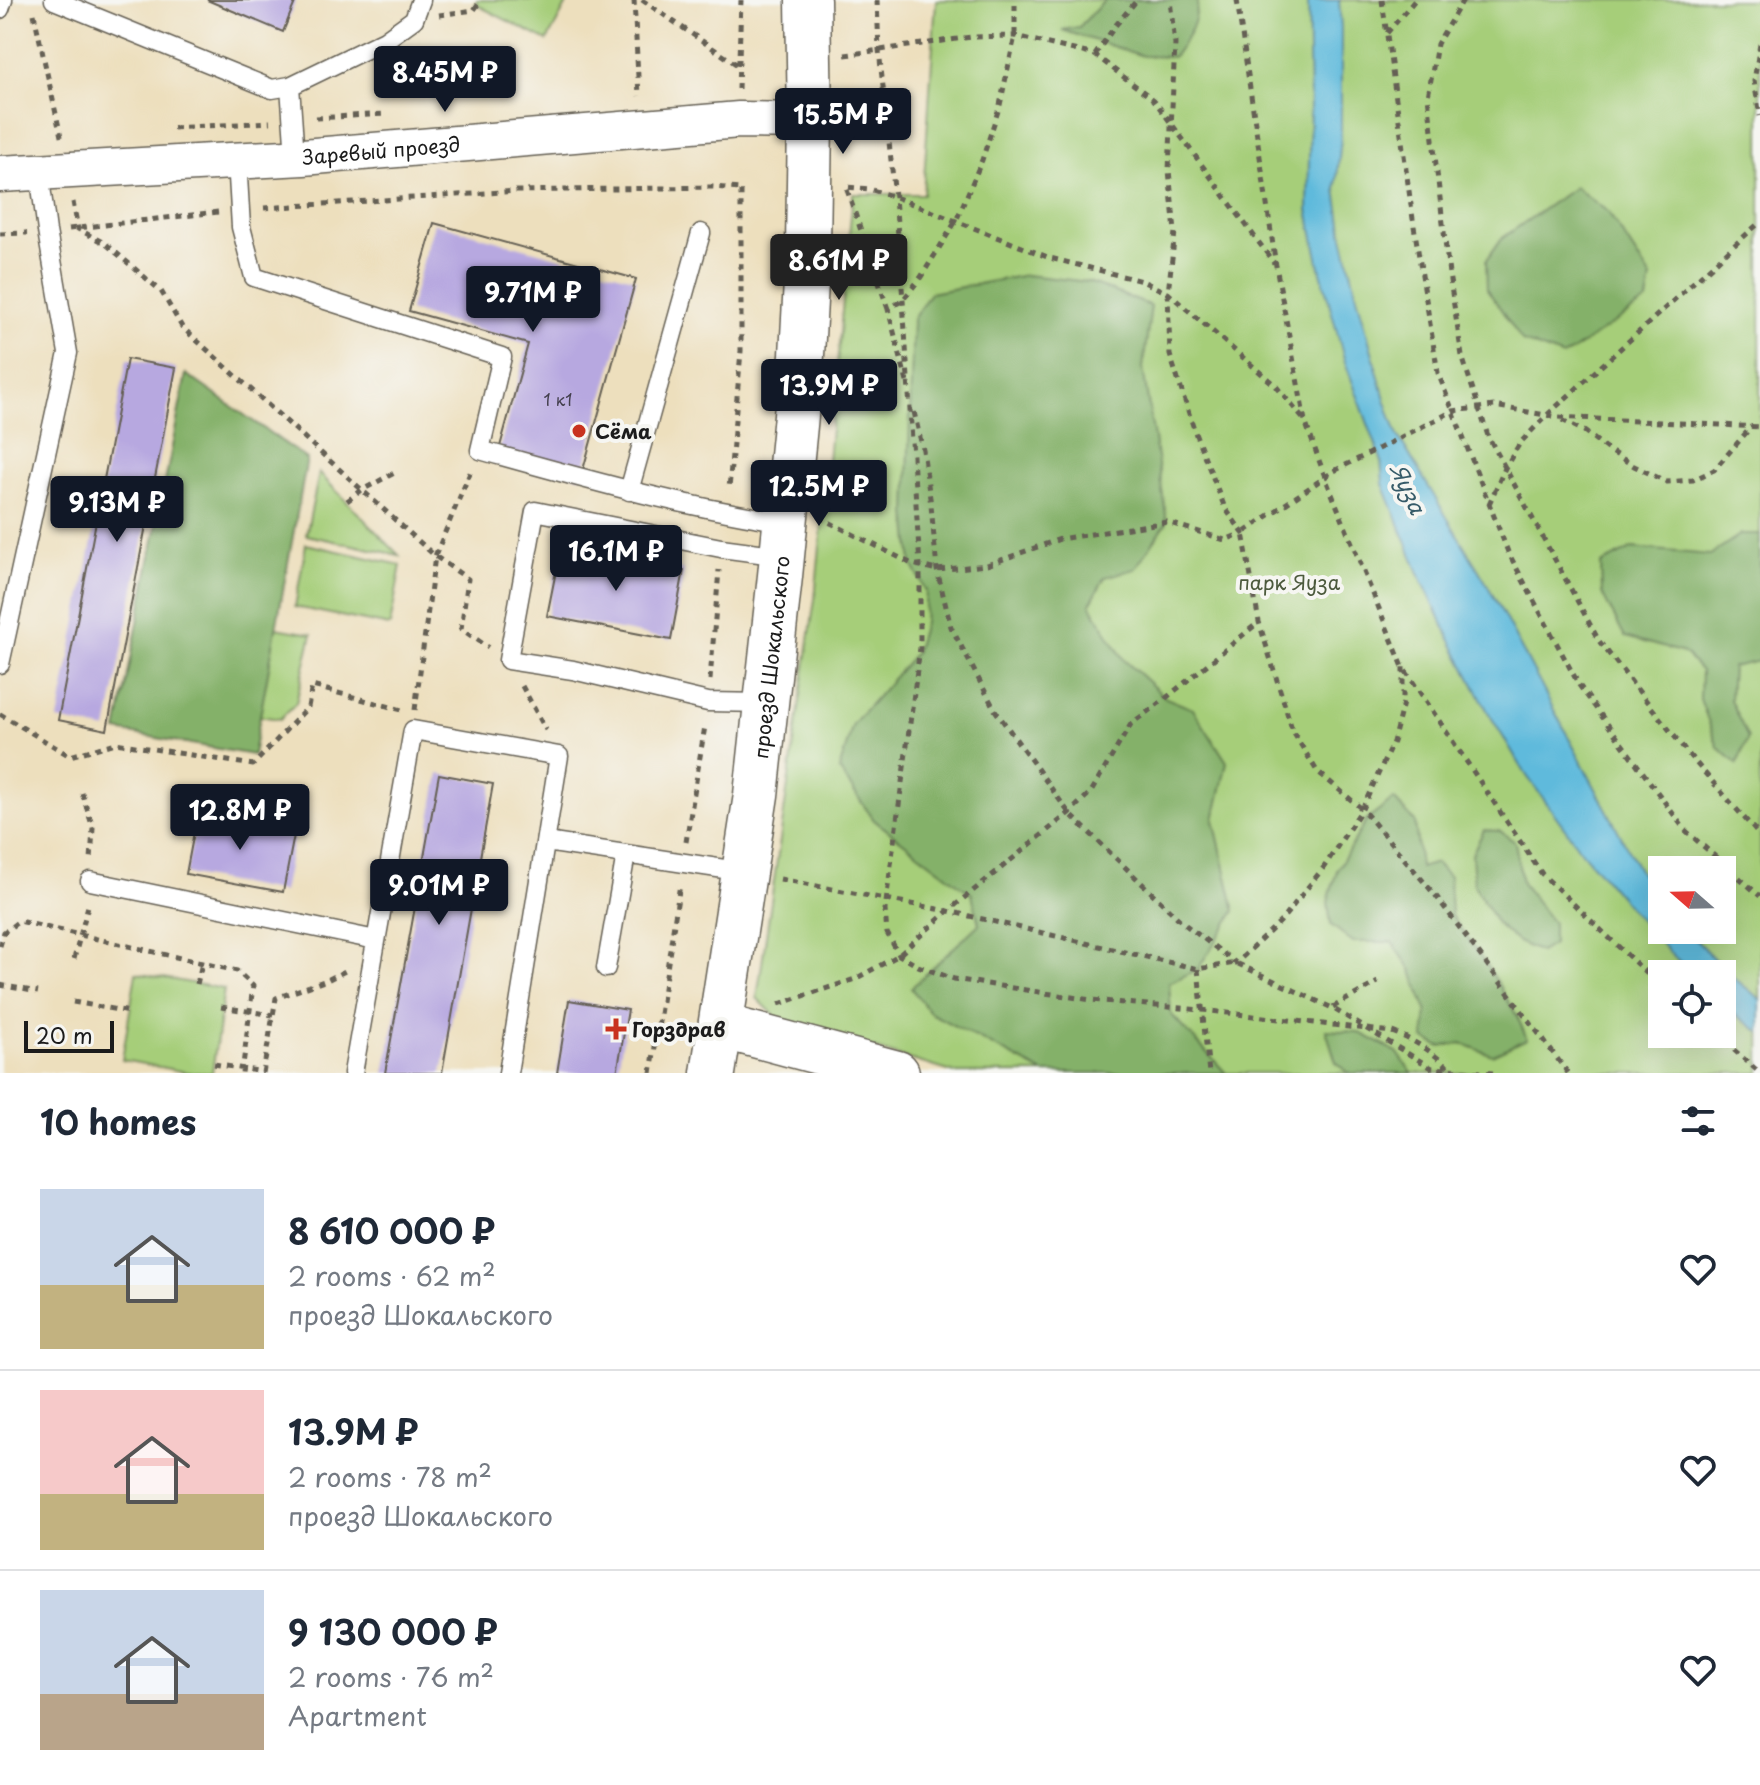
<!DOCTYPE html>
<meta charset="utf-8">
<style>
:root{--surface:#fff;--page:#f6f6f7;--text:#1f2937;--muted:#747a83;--line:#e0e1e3;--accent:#111827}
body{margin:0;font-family:"Playpen Sans",sans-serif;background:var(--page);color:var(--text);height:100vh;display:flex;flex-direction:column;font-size:30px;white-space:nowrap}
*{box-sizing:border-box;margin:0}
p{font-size:26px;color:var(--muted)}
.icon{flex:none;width:44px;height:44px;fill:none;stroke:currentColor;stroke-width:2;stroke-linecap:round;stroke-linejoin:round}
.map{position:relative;height:1073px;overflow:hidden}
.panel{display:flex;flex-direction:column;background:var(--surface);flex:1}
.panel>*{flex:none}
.needle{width:52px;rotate:290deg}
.controls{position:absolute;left:1648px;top:856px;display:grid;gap:16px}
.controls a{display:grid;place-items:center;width:88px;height:88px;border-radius:0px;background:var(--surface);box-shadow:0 8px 32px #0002;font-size:40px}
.scale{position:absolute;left:24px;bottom:20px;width:90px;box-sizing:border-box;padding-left:8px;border:4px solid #1c1c1c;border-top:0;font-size:22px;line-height:28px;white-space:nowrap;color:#1c1c1c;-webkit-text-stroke:6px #f6f6f2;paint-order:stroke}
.price{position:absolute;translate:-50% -68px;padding:0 18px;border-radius:8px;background:var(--accent);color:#fff;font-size:26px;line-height:52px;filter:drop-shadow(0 2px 4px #0008)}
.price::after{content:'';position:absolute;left:50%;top:48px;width:24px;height:18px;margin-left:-12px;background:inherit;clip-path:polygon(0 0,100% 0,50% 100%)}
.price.active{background:#222;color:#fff}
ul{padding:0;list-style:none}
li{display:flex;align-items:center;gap:24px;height:200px;padding:0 40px}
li+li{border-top:2px solid var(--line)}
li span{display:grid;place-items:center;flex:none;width:224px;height:160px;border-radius:0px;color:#555}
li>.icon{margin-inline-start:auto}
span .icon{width:96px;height:96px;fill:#fffc;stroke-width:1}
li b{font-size:34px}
h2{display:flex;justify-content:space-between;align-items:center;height:96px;padding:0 40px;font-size:34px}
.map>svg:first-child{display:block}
</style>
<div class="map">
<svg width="1760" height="1073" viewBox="0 0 1760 1073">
<rect width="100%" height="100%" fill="#f6f6f2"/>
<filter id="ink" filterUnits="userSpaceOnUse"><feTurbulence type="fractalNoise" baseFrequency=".0125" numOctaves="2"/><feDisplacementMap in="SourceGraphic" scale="16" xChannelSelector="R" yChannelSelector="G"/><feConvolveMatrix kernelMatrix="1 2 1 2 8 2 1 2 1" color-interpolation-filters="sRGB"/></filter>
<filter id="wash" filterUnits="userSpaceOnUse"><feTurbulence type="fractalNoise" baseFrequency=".006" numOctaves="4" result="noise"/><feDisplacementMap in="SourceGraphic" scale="32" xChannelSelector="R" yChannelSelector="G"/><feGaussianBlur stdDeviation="1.8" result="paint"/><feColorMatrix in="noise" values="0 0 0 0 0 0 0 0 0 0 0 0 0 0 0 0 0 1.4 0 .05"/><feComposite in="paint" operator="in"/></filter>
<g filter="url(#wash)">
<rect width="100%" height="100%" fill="#eddfbd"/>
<path fill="#a6ce79" stroke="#61754a" stroke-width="2" fill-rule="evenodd" d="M 477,0 L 569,0 L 547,41 L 475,4 Z
M 936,0 L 1760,0 L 1760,1073 L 955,1073 L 779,1020 L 757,998 L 815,599 L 853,194 L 923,194 ZM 1662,870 L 1722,870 L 1722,930 L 1662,930 ZM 1662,974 L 1722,974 L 1722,1034 L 1662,1034 Z
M 319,473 L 399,555 L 306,535 Z
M 306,544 L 401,565 L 390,626 L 295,607 Z
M 222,619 L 312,634 L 296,703 L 280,719 L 207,709 Z
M 136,973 L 224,989 L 212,1073 L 191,1073 L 122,1060 Z"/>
<path fill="#84b169" stroke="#506642" stroke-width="2" d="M 1105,0 L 1198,0 C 1196,27 1189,35 1173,57 L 1143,56 L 1062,30 L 1079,27 Z
M 1575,187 L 1608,212 L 1651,278 L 1647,301 L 1563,357 L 1523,342 L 1487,289 L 1486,261 L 1501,239 Z
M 1026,275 L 1089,282 L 1151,306 L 1143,368 L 1167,522 L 1135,569 L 1105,577 L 1090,604 L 1124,660 L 1166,698 L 1193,709 L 1227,762 L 1214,820 L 1235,911 L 1198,969 L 1169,983 L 1171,1014 L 1226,1073 L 1044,1073 L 930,1013 L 911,988 L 979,924 L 972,894 L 874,820 L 839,770 L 853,724 L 915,653 L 924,623 L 926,591 L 912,564 L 907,512 L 913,319 L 930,293 Z
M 186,374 L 307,459 L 253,755 L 117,731 Z
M 1741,534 L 1760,534 L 1760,661 L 1732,667 L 1730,700 L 1748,738 L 1737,764 L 1718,747 L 1700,699 L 1701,671 L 1684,653 L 1625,637 L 1602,594 L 1601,564 L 1633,548 L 1710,555 Z
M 1394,799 L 1415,822 L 1420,868 L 1436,863 L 1449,877 L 1451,915 L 1491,972 L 1517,1016 L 1527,1039 L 1492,1055 L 1461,1043 L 1441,1047 L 1424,1039 L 1427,1011 L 1411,969 L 1392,942 L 1353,942 L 1331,925 L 1328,902 L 1337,870 L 1366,821 Z
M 1484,830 L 1500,831 L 1515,842 L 1522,883 L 1553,923 L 1553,944 L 1540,952 L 1517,942 L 1497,924 L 1474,885 L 1472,854 Z
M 1326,1030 L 1358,1032 L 1397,1052 L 1412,1073 L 1349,1073 L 1336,1062 Z"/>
<path fill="#5ebadc" stroke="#3d6b7c" stroke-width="2" d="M 1308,0 L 1339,0 L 1341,27 L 1341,137 L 1336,189 L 1343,236 L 1358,300 L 1385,399 L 1397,434 L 1487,584 L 1639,870 L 1662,899 L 1662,930 L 1686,930 L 1728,973 L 1760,999 L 1760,1032 L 1732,1012 L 1722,1003 L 1722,974 L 1692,974 L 1655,938 L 1582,852 L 1527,776 L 1488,712 L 1449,637 L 1421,578 L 1383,484 L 1381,459 L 1345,362 L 1321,272 L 1308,210 L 1310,103 Z"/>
<g id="blocks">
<path fill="#b7a8e0" d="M 207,0 L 296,0 L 283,32 Z
M 434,223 L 636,279 L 581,477 L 498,454 L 528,344 L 409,311 Z
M 127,359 L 176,368 L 107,730 L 58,720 Z
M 561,546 L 684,570 L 671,640 L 547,616 Z
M 439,774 L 493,784 L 442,1073 L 385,1073 Z
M 198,811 L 295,830 L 283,892 L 186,874 Z
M 569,1000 L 628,1010 L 617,1073 L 557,1073 Z"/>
</g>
</g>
<g filter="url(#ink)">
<use href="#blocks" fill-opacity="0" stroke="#656054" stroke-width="2"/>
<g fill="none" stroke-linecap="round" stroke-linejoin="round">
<g stroke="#656054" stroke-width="21">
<path id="service" d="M 54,0 L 272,89 L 290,86 L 385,40 L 414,19 L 421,0
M 0,9 L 3,0
M 290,86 L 295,157
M 237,160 L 241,227 L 254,277 L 502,357 L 480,450 C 581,478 681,507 786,522
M 629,491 L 701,233
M 0,664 L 68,353 L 47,231 L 39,172
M 766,703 L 708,702 L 573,670 L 508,660 L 535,511 L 721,548 L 782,556
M 546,842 L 744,872
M 90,881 L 376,940
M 606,968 L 626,854
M 353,1073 L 413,730 L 559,756 L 508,1073"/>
</g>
<g stroke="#656054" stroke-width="39">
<g id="minor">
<path id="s1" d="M 0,174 L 303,157 L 739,120 L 810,121"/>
</g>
</g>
<g stroke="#656054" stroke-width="47">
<g id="tertiary">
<path d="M 721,1026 L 897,1073"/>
<path id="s2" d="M 713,1073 L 756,795 L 780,576 L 802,355 L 808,246 L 810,121 L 808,0"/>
</g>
</g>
<path stroke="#656054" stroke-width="5" stroke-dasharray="6 6" stroke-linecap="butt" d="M 634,0 L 639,96
M 642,0 L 739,66
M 877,0 L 879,50 L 895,197 L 903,300 L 920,566 L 920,648 L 888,887 L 885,910 L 887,933 L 899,955 L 918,966 L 954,979 L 1091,1000 L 1202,1010 L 1392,1032 C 1416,1041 1436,1053 1453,1073
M 1237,0 L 1276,266 L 1305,421 L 1325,477 L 1403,667 L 1542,874 L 1662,988
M 1382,0 L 1414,226 L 1438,373 L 1508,552 L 1579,685 L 1685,830 L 1760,896
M 1463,0 L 1437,44 L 1428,97 L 1449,274 L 1462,356 L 1488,436 L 1599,641 L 1690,756 L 1760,836
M 34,14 L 62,141
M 439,15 L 474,10 L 481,0
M 1387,33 L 1415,0
M 1760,44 L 1754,81 L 1760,116
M 845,55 L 971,37 L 1015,36 L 1095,55 L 1154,100 L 1274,263
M 1095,55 L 1115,26 L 1137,0
M 738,89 L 741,0
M 316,118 L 386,114
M 173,128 L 270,122
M 73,202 L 78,229 L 106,244 L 161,291 L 182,327 L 435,556 L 468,579 L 461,629 L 488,647
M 264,208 L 517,191 L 713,187 L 741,189 L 741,351 L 729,489
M 69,229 L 218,212
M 0,234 L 27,233
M 888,309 L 846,187 L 869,189 L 895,197 L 1050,258 L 1142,281 L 1168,293 L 1276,386 L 1304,420
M 907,382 L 888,309 L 903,300 L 921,277 L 956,221 L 982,160 L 1000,105 L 1015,36 L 1015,0
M 914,412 L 923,450 L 931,505 L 937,570 L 951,627 L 995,710 L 1069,813 L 1183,923 L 1236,963 L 1280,922 L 1324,867 L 1362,809 L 1393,742 L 1403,703 L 1403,667
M 1562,420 L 1584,431 L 1607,449 L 1634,466 L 1667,482 L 1693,480 L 1714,470 L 1752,426
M 347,501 L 362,490 L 398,471
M 1489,504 L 1505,468 L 1520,443 L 1546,416 L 1760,222
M 819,517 L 912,564 L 937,570 L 987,565 L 1060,539 L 1167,522 L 1225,540 L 1243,533 L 1225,508 L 1196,435 L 1170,355 L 1168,293 L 1175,232 L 1169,170 L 1175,44 L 1170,0
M 710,680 L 719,570
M 522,686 L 546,730
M 415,710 L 435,556 L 472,468
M 0,714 L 70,756 L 116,743 L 253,765 L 308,707 L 312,686 L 402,710
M 82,793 L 93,828 L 91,860
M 686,842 L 705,726
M 780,879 L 948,911 L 1198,969 L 1236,963 L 1332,1008 L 1432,1068 L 1493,1073
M 0,946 L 4,932 L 19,921 L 237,971 L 253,986 L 242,1073
M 74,959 L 89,902
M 1198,969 L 1209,1073
M 197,984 L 202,963
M 0,985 L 38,992
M 73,1002 L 130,1012
M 779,1004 L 855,979 L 899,955 L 948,911 L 1069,813 L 1091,792 L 1131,724 L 1166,698 L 1259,622
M 221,1007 L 273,1015
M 1333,1007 L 1378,982
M 1716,1034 L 1760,1073
M 214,1064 L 263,1072
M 180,1073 L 181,1071
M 263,1073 L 276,998 L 327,980 L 349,969
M 651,1073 L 680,884
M 1568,1073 L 1436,896 L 1362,809 L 1317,771 L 1293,732 L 1259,622 L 1243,533 L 1334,471 L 1453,411 L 1494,406 L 1557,417 L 1760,427"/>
<use href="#service" stroke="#fff" stroke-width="18"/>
<use href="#minor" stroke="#fff" stroke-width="36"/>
<use href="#tertiary" stroke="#fff" stroke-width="44"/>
</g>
</g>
<g fill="#c8321e" stroke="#f6f6f2" stroke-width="3">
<circle cx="579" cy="431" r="8"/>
<path d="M612 1017h8v8h8v8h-8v8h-8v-8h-8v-8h8z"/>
</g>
<g text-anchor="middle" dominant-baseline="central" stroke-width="8" stroke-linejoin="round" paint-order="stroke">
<g font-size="16" fill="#433f4d">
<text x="558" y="399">1 к1</text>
</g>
<g font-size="20" fill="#1c1c1c" stroke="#f6f6f2">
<text stroke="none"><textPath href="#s1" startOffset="382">Заревый проезд</textPath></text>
<text stroke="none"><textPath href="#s2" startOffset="420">проезд Шокальского</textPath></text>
</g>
<g font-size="20" font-weight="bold" fill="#1c1c1c" stroke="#f6f6f2" text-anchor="start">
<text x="595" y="431">Сёма</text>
<text x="632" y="1029">Горздрав</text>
</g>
<g font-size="20" fill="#4c5a3d" stroke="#f6f6f2">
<text x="1289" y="582">парк Яуза</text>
</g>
<g font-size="22" font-style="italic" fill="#365b69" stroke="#f6f6f2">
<text transform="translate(1409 488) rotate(65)">Яуза</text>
</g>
</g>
</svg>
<div class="controls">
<a><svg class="needle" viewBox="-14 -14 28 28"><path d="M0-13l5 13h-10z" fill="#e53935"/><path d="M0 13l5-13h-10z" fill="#747a83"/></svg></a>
<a><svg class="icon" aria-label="locate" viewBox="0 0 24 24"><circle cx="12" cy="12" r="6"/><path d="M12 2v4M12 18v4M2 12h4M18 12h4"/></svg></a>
</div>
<div class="scale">20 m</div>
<b class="price" style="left:445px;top:114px">8.45M ₽</b>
<b class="price" style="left:843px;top:156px">15.5M ₽</b>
<b class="price active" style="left:839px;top:302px">8.61M ₽</b>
<b class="price" style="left:533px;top:334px">9.71M ₽</b>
<b class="price" style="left:829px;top:427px">13.9M ₽</b>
<b class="price" style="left:819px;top:528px">12.5M ₽</b>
<b class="price" style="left:117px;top:544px">9.13M ₽</b>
<b class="price" style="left:616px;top:593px">16.1M ₽</b>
<b class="price" style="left:240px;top:852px">12.8M ₽</b>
<b class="price" style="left:439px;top:927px">9.01M ₽</b>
</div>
<section class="panel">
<h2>10 homes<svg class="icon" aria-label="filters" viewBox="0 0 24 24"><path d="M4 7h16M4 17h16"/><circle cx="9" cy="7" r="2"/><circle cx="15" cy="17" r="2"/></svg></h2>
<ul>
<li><span style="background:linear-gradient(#c9d6e8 60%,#c2b280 0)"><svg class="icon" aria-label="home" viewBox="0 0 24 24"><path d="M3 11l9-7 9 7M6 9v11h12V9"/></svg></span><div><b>8 610 000 ₽</b><p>2 rooms · 62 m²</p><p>проезд Шокальского</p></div><svg class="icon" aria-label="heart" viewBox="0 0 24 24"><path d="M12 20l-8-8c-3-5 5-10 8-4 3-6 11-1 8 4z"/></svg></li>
<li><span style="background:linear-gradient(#f6c9c9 65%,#c2b280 0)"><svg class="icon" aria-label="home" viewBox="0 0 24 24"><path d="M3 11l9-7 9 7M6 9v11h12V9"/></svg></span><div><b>13.9M ₽</b><p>2 rooms · 78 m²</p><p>проезд Шокальского</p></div><svg class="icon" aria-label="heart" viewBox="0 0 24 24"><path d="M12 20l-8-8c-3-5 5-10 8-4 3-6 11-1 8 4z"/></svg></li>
<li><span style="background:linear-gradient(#c9d6e8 65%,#b9a48a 0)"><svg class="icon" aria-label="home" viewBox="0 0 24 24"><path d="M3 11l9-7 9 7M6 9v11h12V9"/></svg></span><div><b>9 130 000 ₽</b><p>2 rooms · 76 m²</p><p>Apartment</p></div><svg class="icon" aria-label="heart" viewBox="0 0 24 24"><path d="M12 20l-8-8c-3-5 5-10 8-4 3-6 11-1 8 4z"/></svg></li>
</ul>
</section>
